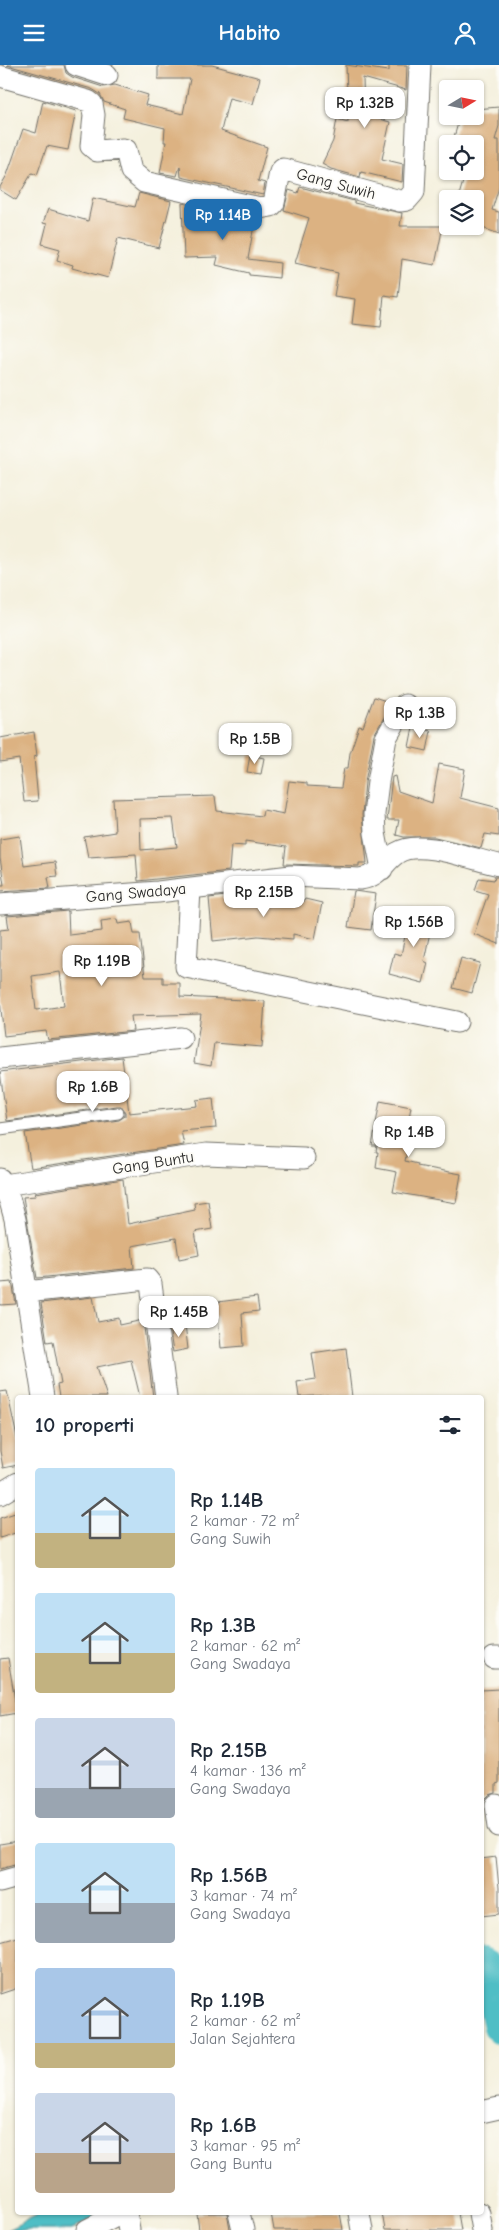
<!DOCTYPE html>
<html lang="id">
<meta charset="utf-8">
<style>
:root{--surface:#fff;--page:#f6f6f7;--text:#1f2937;--muted:#747a83;--accent:#1f6fb2}
body{margin:0;font-family:"Comic Neue",sans-serif;background:var(--page);color:var(--text);height:100vh;display:flex;flex-direction:column;font-size:19px;white-space:nowrap}
*{box-sizing:border-box;margin:0}
p{font-size:16px;color:var(--muted)}
.icon{flex:none;width:28px;height:28px;fill:none;stroke:currentColor;stroke-width:2;stroke-linecap:round;stroke-linejoin:round}
.map{position:relative;flex:1;overflow:hidden}
.panel{position:absolute;left:15px;top:1330px;width:469px;height:820px;display:flex;flex-direction:column;background:var(--surface);border-radius:5px;box-shadow:0 1px 4px #0004}
.panel>*{flex:none}
.needle{width:32px;rotate:80deg}
.fabs{position:absolute;left:439px;top:15px;display:grid;gap:10px}
.fabs a{display:grid;place-items:center;width:45px;height:45px;border-radius:5px;background:var(--surface);box-shadow:0 1px 4px #0004;font-size:25px}
.price{position:absolute;translate:-50% -42px;padding:0 11px;border-radius:10px;background:#fff;color:#222;font-size:16px;line-height:32px;filter:drop-shadow(0 1px 2px #0008)}
.price::after{content:'';position:absolute;left:50%;top:30px;width:15px;height:11px;margin-left:-8px;background:inherit;clip-path:polygon(0 0,100% 0,50% 100%)}
.price.selected{background:var(--accent);color:#fff}
ul{padding:0;list-style:none}
li{display:flex;align-items:center;gap:15px;height:125px;padding:0 20px}
li span{display:grid;place-items:center;flex:none;width:140px;height:100px;border-radius:5px;color:#555}
li>.icon{margin-inline-start:auto}
span .icon{width:60px;height:60px;fill:#fffc;stroke-width:1}
li b{font-size:21px}
h2{display:flex;justify-content:space-between;align-items:center;height:60px;padding:0 20px;font-size:21px}
header{display:flex;justify-content:space-between;align-items:center;height:65px;padding:0 20px;background:var(--accent);color:#fff;font-size:22px;font-weight:800}
.map>svg:first-child{display:block}
</style>
<header><svg class="icon" aria-label="menu" viewBox="0 0 24 24"><path d="M4 6h16M4 12h16M4 18h16"/></svg>Habito<svg class="icon" aria-label="person" viewBox="0 0 24 24"><circle cx="12" cy="8" r="4"/><path d="M4 21q1-7 8-7t8 7"/></svg></header>
<div class="map">
<svg width="499" height="2165" viewBox="0 0 499 2165">
<rect width="100%" height="100%" fill="#fdfcf7"/>
<filter id="ink" filterUnits="userSpaceOnUse"><feTurbulence type="fractalNoise" baseFrequency=".02" numOctaves="2"/><feDisplacementMap in="SourceGraphic" scale="10" xChannelSelector="R" yChannelSelector="G"/><feConvolveMatrix kernelMatrix="1 2 1 2 8 2 1 2 1" color-interpolation-filters="sRGB"/></filter>
<filter id="wash" filterUnits="userSpaceOnUse"><feTurbulence type="fractalNoise" baseFrequency=".0096" numOctaves="4" result="noise"/><feDisplacementMap in="SourceGraphic" scale="20" xChannelSelector="R" yChannelSelector="G"/><feGaussianBlur stdDeviation="1.12" result="paint"/><feColorMatrix in="noise" values="0 0 0 0 0 0 0 0 0 0 0 0 0 0 0 0 0 1.4 0 .05"/><feComposite in="paint" operator="in"/></filter>
<g filter="url(#wash)">
<rect width="100%" height="100%" fill="#f4f0dd"/>
<path fill="#50bec5" stroke="#3e7478" d="M 41,2148 L 104,2148 L 72,2165 L 7,2165 Z"/>
<g fill="none" stroke-linecap="round" stroke-linejoin="round">
<path stroke="#50bec5" stroke-width="32" d="M 481,1899 L 486,1902 L 499,1962"/>
</g>
<g id="blocks">
<path fill="#dcb282" fill-rule="evenodd" d="M 7,0 L 64,0 L 66,8 L 72,12 L 103,22 L 115,20 L 148,30 L 145,40 L 183,49 L 190,14 L 158,14 L 158,0 L 212,0 L 260,13 L 253,39 L 229,33 L 221,66 L 267,82 L 258,116 L 265,118 L 263,130 L 181,112 L 180,101 L 177,111 L 160,108 L 166,77 L 164,77 L 165,63 L 123,53 L 125,44 L 104,37 L 100,29 L 92,24 Z
M 346,0 L 389,6 L 389,0 L 407,0 L 406,25 L 363,13 L 364,50 L 390,57 L 382,94 L 403,99 L 402,117 L 361,107 L 360,112 L 331,104 L 322,99 L 333,76 L 337,54 L 348,57 Z
M 43,36 L 76,46 L 68,85 L 47,81 L 37,110 L 32,108 L 16,135 L 0,125 L 0,122 L 7,110 L 23,64 L 36,68 Z
M 499,42 L 499,61 L 495,75 L 499,75 L 499,122 L 492,145 L 499,147 L 499,169 L 475,160 L 475,134 L 458,134 L 466,106 L 475,106 L 475,79 L 453,76 L 460,51 L 475,51 L 475,44 Z
M 300,122 L 354,136 L 354,138 L 402,148 L 400,161 L 443,161 L 435,200 L 402,194 L 398,232 L 384,230 L 381,262 L 352,259 L 355,234 L 334,231 L 338,208 L 295,198 L 309,153 L 284,145 L 289,125 L 298,128 Z
M 139,128 L 171,136 L 159,183 L 118,173 L 108,213 L 72,203 L 73,200 L 57,195 L 60,184 L 42,179 L 47,159 L 43,158 L 48,144 L 88,156 L 93,133 L 135,142 Z
M 182,138 L 255,155 L 248,194 L 280,198 L 279,213 L 249,210 L 249,208 L 216,200 L 218,192 L 184,193 Z
M 374,632 L 392,638 L 374,670 L 365,717 L 362,750 L 367,798 L 359,798 L 359,801 L 284,799 L 286,782 L 245,776 L 245,781 L 231,780 L 229,806 L 138,816 L 136,789 L 88,792 L 84,772 L 115,767 L 113,734 L 215,731 L 217,746 L 262,751 L 263,745 L 284,749 L 289,716 L 307,718 L 307,721 L 341,723 L 344,703 L 348,703 L 350,688 L 359,661 L 363,662 ZM 173,753 L 177,782 L 141,785 L 140,754 Z
M 413,662 L 431,666 L 427,686 L 409,682 Z
M 34,667 L 37,691 L 34,692 L 38,736 L 24,737 L 19,694 L 0,697 L 0,673 Z
M 250,690 L 264,693 L 261,709 L 247,707 Z
M 439,699 L 465,704 L 460,733 L 499,743 L 499,771 L 485,769 L 481,783 L 435,772 L 404,772 L 396,770 L 399,755 L 387,755 L 392,712 L 395,711 L 398,726 L 432,738 Z
M 20,771 L 24,801 L 55,797 L 57,811 L 48,812 L 50,823 L 0,826 L 0,820 L 4,820 L 0,793 L 0,774 Z
M 495,812 L 499,812 L 499,879 L 474,869 L 488,829 L 475,825 L 479,813 L 494,815 Z
M 354,826 L 376,829 L 371,865 L 348,862 Z
M 226,831 L 226,838 L 256,838 L 256,831 L 304,836 L 305,834 L 322,838 L 315,874 L 293,869 L 293,874 L 258,871 L 213,876 L 209,833 Z
M 411,843 L 434,848 L 424,896 L 428,898 L 423,918 L 389,909 L 394,888 L 401,890 Z
M 68,846 L 69,870 L 102,866 L 101,856 L 117,854 L 118,859 L 132,857 L 134,869 L 140,869 L 145,912 L 163,912 L 163,918 L 180,918 L 180,932 L 265,936 L 262,982 L 214,978 L 211,1001 L 194,998 L 201,949 L 131,951 L 133,966 L 48,975 L 46,966 L 4,971 L 0,936 L 0,865 L 9,864 L 7,851 ZM 60,907 L 64,941 L 36,945 L 32,911 Z
M 461,893 L 480,898 L 472,928 L 453,923 Z
M 122,992 L 129,1048 L 197,1041 L 196,1035 L 213,1033 L 216,1063 L 181,1066 L 184,1080 L 31,1103 L 25,1068 L 119,1055 L 125,1051 L 125,1047 L 121,1041 L 117,1041 L 7,1056 L 0,1007 Z
M 380,1036 L 411,1042 L 405,1074 L 409,1075 L 405,1096 L 418,1099 L 417,1101 L 461,1109 L 456,1138 L 393,1127 L 397,1107 L 376,1103 L 378,1087 L 376,1087 L 377,1081 L 372,1081 Z
M 123,1114 L 128,1159 L 195,1145 L 194,1138 L 208,1136 L 212,1164 L 195,1167 L 199,1190 L 179,1194 L 176,1173 L 132,1181 L 134,1203 L 37,1213 L 23,1132 L 36,1131 L 35,1128 Z
M 12,1217 L 16,1239 L 0,1240 L 0,1218 Z
M 93,1232 L 98,1257 L 119,1253 L 120,1260 L 143,1255 L 153,1332 L 140,1332 L 131,1295 L 97,1302 L 107,1332 L 59,1332 L 57,1320 L 61,1319 L 53,1276 L 47,1277 L 41,1238 Z
M 257,1232 L 259,1246 L 242,1248 L 244,1281 L 221,1283 L 218,1251 L 178,1257 L 176,1236 L 201,1234 L 202,1239 Z
M 185,1259 L 188,1284 L 173,1287 L 169,1261 Z
M 346,1283 L 352,1332 L 328,1332 L 328,1330 L 299,1332 L 297,1317 L 316,1314 L 312,1288 Z
M 7,1326 L 18,1377 L 18,1400 L 3,1403 L 0,1386 L 0,1327 Z
M 18,1447 L 18,1467 L 0,1473 L 0,1453 Z
M 8,1593 L 17,1648 L 0,1651 L 0,1594 Z
M 499,1624 L 499,1718 L 496,1719 L 496,1728 L 489,1730 L 485,1734 L 481,1734 L 481,1625 Z
M 18,1776 L 18,1799 L 0,1804 L 0,1779 Z
M 496,1792 L 499,1823 L 499,1849 L 481,1851 L 481,1794 Z
M 18,1872 L 18,1923 L 0,1929 L 0,1877 Z
M 205,2148 L 227,2148 L 230,2165 L 199,2165 L 197,2149 Z
M 271,2148 L 340,2148 L 343,2165 L 274,2165 Z
M 382,2148 L 458,2148 L 461,2165 L 385,2165 Z"/>
</g>
</g>
<g filter="url(#ink)">
<use href="#blocks" fill-opacity="0" stroke="#717069" stroke-width="1"/>
<g fill="none" stroke-linecap="round" stroke-linejoin="round">
<g stroke="#717069" stroke-width="13">
<path id="service" d="M 0,1064 L 118,1048"/>
</g>
<g stroke="#717069" stroke-width="23">
<path id="minor" d="M 76,0 L 107,10
M 0,11 L 88,36 L 92,39 L 94,50 L 91,81 L 97,86 L 123,84 L 126,85 L 131,106 L 144,117 L 260,143 L 271,141 L 274,138 L 280,107 L 283,104 L 400,136 L 407,135 L 414,127 L 420,0
M 382,804 L 375,768 L 374,749 L 378,717 L 386,673 L 405,640
M 190,824 L 186,902 L 457,957
M 0,839 L 158,827 L 291,811 L 360,814 C 381,811 382,798 397,788 C 420,773 473,795 499,800
M 0,993 L 181,973
M 0,1114 L 10,1136 L 15,1154 L 43,1332
M 4,1120 L 206,1089 L 304,1093
M 26,1227 L 147,1214 L 151,1219 L 166,1332
M 0,1429 L 18,1418
M 494,1593 L 499,1593
M 496,1740 L 499,1761
M 0,1817 L 18,1812
M 481,2047 L 499,2043
M 126,2148 L 129,2165
M 239,2148 L 243,2165
M 359,2148 L 362,2165
M 479,2148 L 482,2165
M 87,2165 L 120,2148"/>
</g>
<use href="#service" stroke="#fff" stroke-width="11"/>
<use href="#minor" stroke="#fff" stroke-width="21"/>
</g>
</g>
<g text-anchor="middle" dominant-baseline="central" stroke-width="4" stroke-linejoin="round" paint-order="stroke">
<g font-size="16" fill="#2b2b2b" stroke="#fdfcf7">
<text transform="translate(336 119) rotate(15)">Gang Suwih</text>
<text transform="translate(136 828) rotate(-5)">Gang Swadaya</text>
<text transform="translate(153 1098) rotate(-9)">Gang Buntu</text>
</g>
</g>
</svg>
<div class="fabs">
<a><svg class="needle" viewBox="-14 -14 28 28"><path d="M0-13l5 13h-10z" fill="#e53935"/><path d="M0 13l5-13h-10z" fill="#747a83"/></svg></a>
<a><svg class="icon" aria-label="locate" viewBox="0 0 24 24"><circle cx="12" cy="12" r="6"/><path d="M12 2v4M12 18v4M2 12h4M18 12h4"/></svg></a>
<a><svg class="icon" aria-label="layers" viewBox="0 0 24 24"><path d="M12 4l9 5-9 5-9-5zM3 14l9 5 9-5"/></svg></a>
</div>
<b class="price" style="left:365px;top:64px">Rp 1.32B</b>
<b class="price selected" style="left:223px;top:176px">Rp 1.14B</b>
<b class="price" style="left:420px;top:674px">Rp 1.3B</b>
<b class="price" style="left:255px;top:700px">Rp 1.5B</b>
<b class="price" style="left:264px;top:853px">Rp 2.15B</b>
<b class="price" style="left:414px;top:883px">Rp 1.56B</b>
<b class="price" style="left:102px;top:922px">Rp 1.19B</b>
<b class="price" style="left:93px;top:1048px">Rp 1.6B</b>
<b class="price" style="left:409px;top:1093px">Rp 1.4B</b>
<b class="price" style="left:179px;top:1273px">Rp 1.45B</b>
<section class="panel">
<h2>10 properti<svg class="icon" aria-label="filters" viewBox="0 0 24 24"><path d="M4 7h16M4 17h16"/><circle cx="9" cy="7" r="2"/><circle cx="15" cy="17" r="2"/></svg></h2>
<ul>
<li><span style="background:linear-gradient(#bfe0f5 65%,#c2b280 0)"><svg class="icon" aria-label="home" viewBox="0 0 24 24"><path d="M3 11l9-7 9 7M6 9v11h12V9"/></svg></span><div><b>Rp 1.14B</b><p>2 kamar · 72 m²</p><p>Gang Suwih</p></div></li>
<li><span style="background:linear-gradient(#bfe0f5 60%,#c2b280 0)"><svg class="icon" aria-label="home" viewBox="0 0 24 24"><path d="M3 11l9-7 9 7M6 9v11h12V9"/></svg></span><div><b>Rp 1.3B</b><p>2 kamar · 62 m²</p><p>Gang Swadaya</p></div></li>
<li><span style="background:linear-gradient(#c9d6e8 70%,#9aa5b1 0)"><svg class="icon" aria-label="home" viewBox="0 0 24 24"><path d="M3 11l9-7 9 7M6 9v11h12V9"/></svg></span><div><b>Rp 2.15B</b><p>4 kamar · 136 m²</p><p>Gang Swadaya</p></div></li>
<li><span style="background:linear-gradient(#bfe0f5 60%,#9aa5b1 0)"><svg class="icon" aria-label="home" viewBox="0 0 24 24"><path d="M3 11l9-7 9 7M6 9v11h12V9"/></svg></span><div><b>Rp 1.56B</b><p>3 kamar · 74 m²</p><p>Gang Swadaya</p></div></li>
<li><span style="background:linear-gradient(#a9c7e8 75%,#c2b280 0)"><svg class="icon" aria-label="home" viewBox="0 0 24 24"><path d="M3 11l9-7 9 7M6 9v11h12V9"/></svg></span><div><b>Rp 1.19B</b><p>2 kamar · 62 m²</p><p>Jalan Sejahtera</p></div></li>
<li><span style="background:linear-gradient(#c9d6e8 60%,#b9a48a 0)"><svg class="icon" aria-label="home" viewBox="0 0 24 24"><path d="M3 11l9-7 9 7M6 9v11h12V9"/></svg></span><div><b>Rp 1.6B</b><p>3 kamar · 95 m²</p><p>Gang Buntu</p></div></li>
</ul>
</section>
</div>
